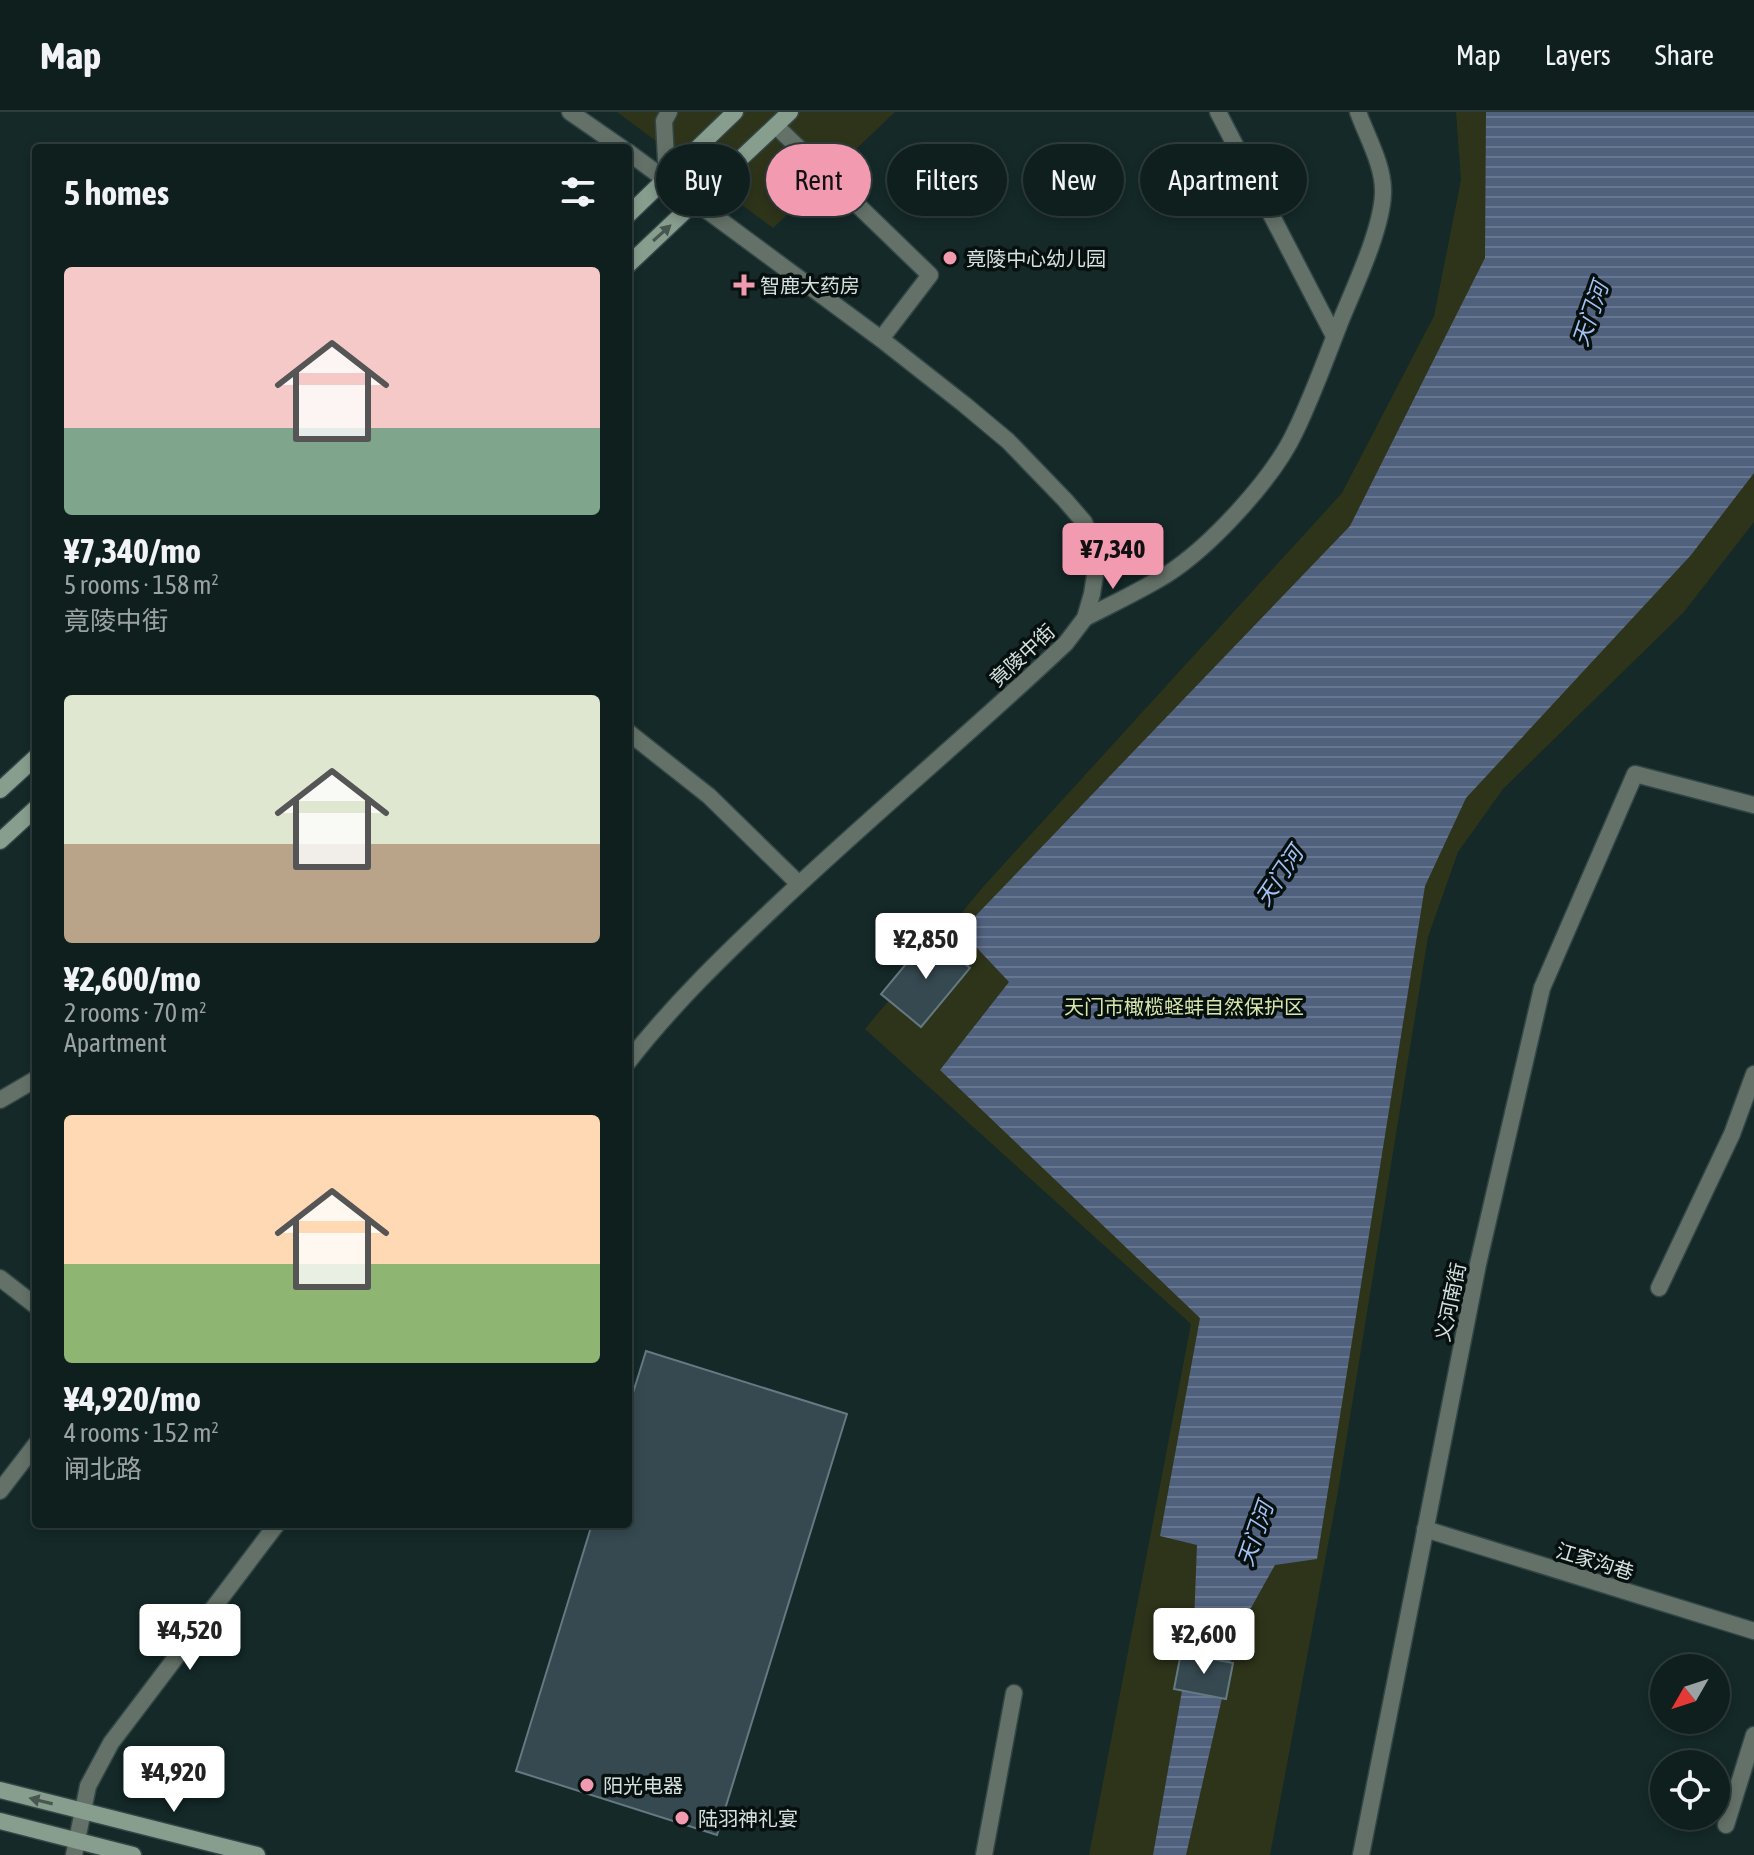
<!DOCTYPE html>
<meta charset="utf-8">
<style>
:root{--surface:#0f1f1e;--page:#1d2c2b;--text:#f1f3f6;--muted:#9ba2a4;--line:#2f3d3c;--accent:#f29aaf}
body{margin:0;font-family:"Asap Condensed","Noto Sans SC",sans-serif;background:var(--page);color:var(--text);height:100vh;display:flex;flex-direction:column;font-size:30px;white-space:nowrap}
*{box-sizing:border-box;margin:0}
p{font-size:26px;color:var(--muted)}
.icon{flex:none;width:44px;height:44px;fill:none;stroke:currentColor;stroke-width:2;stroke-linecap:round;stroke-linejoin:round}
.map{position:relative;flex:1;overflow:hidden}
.side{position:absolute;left:32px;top:32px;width:600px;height:1384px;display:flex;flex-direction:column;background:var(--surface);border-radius:8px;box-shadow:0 4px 12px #0003,0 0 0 2px var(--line)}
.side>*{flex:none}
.hud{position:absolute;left:656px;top:32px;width:760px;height:72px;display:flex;gap:16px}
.needle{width:52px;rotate:231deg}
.controls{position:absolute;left:1650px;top:1542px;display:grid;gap:16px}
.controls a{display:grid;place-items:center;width:80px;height:80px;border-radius:50%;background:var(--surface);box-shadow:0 4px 12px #0003,0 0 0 2px var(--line);font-size:40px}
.price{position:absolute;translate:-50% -68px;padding:0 18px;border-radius:8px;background:#fff;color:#222;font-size:26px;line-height:52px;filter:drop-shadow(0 2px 4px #0008)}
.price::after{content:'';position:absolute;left:50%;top:48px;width:24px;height:18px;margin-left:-12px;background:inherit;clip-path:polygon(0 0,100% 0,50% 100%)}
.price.current{background:var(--accent);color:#111}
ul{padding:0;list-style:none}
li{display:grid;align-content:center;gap:16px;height:424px;padding:0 32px}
li span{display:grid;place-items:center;height:248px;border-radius:8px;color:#555}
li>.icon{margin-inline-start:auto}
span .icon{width:144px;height:144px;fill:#fffc;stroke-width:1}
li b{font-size:34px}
h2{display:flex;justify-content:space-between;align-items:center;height:96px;padding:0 32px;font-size:34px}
.pill{padding:0 28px;border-radius:36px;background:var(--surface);box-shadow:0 4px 12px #0003,0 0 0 2px var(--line);font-size:28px;line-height:72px}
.pill.current{background:var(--accent);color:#111}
header{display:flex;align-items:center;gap:48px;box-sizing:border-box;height:112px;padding:0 40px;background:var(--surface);border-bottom:2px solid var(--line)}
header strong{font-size:38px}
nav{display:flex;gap:44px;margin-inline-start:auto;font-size:28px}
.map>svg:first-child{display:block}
</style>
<header>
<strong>Map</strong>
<nav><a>Map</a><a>Layers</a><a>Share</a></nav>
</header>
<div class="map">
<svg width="1754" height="1743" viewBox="0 0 1754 1743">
<defs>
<pattern id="water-rules" width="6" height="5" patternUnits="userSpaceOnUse" patternTransform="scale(2)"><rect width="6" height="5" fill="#50617d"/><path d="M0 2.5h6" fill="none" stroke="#68778f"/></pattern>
</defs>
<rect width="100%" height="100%" fill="#142928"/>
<path fill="#2e341a" d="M 617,0 L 895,0 L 773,116 Z
M 1456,0 L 1754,0 L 1754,410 L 1683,501 L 1503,677 L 1458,740 L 1428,825 L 1338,1379 L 1270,1743 L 1089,1743 L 1191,1212 L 865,917 L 983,775 L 1342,381 L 1434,204 L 1461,68 Z"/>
<path fill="url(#water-rules)" d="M 1486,0 L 1754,0 L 1754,361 L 1691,443 L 1466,686 L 1425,774 L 1317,1447 L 1275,1453 L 1237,1521 L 1186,1743 L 1153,1743 L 1194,1511 L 1197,1433 L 1160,1424 L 1200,1206 L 940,958 L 1009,870 L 961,819 L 1350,414 L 1485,146 Z"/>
<path fill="#364950" stroke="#657982" stroke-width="2" d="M 930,823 L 970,856 L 921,915 L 881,882 Z
M 646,1239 L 847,1302 L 717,1723 L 516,1659 L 592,1412 L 628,1412 L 628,1297 Z
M 1181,1541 L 1233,1551 L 1226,1587 L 1174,1577 Z"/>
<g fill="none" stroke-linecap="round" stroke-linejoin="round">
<g stroke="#334645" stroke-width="19">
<path id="service" d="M 1218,0 L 1334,224
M 776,14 L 930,163 L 881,227
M 667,67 L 664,9 L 669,0
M 1085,506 C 1112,492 1140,479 1166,463 C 1210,435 1273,367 1295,320 C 1312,285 1325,249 1339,213 C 1353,178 1382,118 1383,81 C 1384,54 1367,25 1358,0
M 628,620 L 709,684 L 799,772
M 0,988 L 36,967
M 0,1166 L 36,1194
M 1659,1176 L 1732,1022 L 1754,962
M 0,1379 L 36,1332
M 1425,1417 L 1754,1519
M 1726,1713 L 1754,1623
M 984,1743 L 1014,1581
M 1361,1743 L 1478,1152 L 1542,876 L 1635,662 L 1754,693"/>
</g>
<g stroke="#334645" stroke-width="19">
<path id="minor" d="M 570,0 L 622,36
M 628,40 L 881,227 L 965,293 L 1008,329 L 1065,388 L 1084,410 L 1095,434 L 1096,457 L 1092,482 L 1085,506 L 1066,531 C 972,620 872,703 778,792 C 725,842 673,892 628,950
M 74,1743 L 88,1674 L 111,1631 L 277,1412"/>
</g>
<g stroke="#334645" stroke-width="19">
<path id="secondary" d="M 628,103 L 735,0
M 628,153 L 790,0
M 0,678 L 36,645
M 0,729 L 36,696
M 0,1678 L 257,1743
M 0,1709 L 133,1743"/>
</g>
<use href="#service" stroke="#637168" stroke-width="16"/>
<use href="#minor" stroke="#637168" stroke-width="16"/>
<use href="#secondary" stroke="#879d8e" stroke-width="16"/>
</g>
<defs><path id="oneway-solid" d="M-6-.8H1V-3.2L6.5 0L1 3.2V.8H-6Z" transform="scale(2)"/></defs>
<g fill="#47564e">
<use href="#oneway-solid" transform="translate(662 121) rotate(-42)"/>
<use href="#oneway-solid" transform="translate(41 1689) rotate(-166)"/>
</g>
<g fill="#f29aaf" stroke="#07100f" stroke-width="3">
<circle cx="950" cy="146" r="8"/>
<path d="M740 161h8v8h8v8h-8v8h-8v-8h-8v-8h8z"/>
<circle cx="587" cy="1673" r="8"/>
<circle cx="682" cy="1706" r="8"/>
</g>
<g text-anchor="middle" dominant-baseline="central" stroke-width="7" stroke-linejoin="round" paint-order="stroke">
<g font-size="20" fill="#d4e1df" stroke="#07100f" text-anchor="start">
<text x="966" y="146">竟陵中心幼儿园</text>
<text x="760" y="173">智鹿大药房</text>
<text x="603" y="1673">阳光电器</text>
<text x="698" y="1706">陆羽神礼宴</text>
</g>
<g font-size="20" fill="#d4e1df" stroke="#07100f">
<text transform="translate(1022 543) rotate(-43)">竟陵中街</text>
<text transform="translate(1450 1190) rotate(-78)">义河南街</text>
<text transform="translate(1595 1449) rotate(17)">江家沟巷</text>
</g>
<g font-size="20" fill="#d6e7ab" stroke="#07100f">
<text x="1184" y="894">天门市橄榄蛏蚌自然保护区</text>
</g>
<g font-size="22" font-style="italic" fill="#a2c2f4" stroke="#07100f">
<text transform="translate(1590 202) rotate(-71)">天门河</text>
<text transform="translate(1279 764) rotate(-56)">天门河</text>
<text transform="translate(1255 1422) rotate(-71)">天门河</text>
</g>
</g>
</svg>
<div class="controls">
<a><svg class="needle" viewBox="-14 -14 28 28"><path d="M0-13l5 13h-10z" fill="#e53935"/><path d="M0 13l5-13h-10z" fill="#9ba2a4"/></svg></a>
<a><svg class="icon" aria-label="locate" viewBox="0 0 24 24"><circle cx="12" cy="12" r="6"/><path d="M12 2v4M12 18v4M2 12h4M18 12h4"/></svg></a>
</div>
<b class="price current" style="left:1113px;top:479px">¥7,340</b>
<b class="price" style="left:926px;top:869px">¥2,850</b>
<b class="price" style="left:190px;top:1560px">¥4,520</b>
<b class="price" style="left:1204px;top:1564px">¥2,600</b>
<b class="price" style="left:174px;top:1702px">¥4,920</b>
<div class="hud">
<a class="pill">Buy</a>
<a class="pill current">Rent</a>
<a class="pill">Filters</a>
<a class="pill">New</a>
<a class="pill">Apartment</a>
</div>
<section class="side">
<h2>5 homes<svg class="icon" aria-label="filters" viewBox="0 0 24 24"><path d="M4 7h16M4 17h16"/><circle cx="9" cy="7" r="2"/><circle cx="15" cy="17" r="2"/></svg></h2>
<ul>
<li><span style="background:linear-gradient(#f6c9c9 65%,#7fa58c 0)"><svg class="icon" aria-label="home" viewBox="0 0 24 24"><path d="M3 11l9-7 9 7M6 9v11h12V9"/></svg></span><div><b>¥7,340/mo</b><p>5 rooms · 158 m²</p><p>竟陵中街</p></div></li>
<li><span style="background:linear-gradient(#dfe7d0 60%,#b9a48a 0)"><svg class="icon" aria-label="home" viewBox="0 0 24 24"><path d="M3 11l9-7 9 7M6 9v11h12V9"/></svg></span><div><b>¥2,600/mo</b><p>2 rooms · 70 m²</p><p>Apartment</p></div></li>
<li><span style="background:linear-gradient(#ffd9b3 60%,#8fb573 0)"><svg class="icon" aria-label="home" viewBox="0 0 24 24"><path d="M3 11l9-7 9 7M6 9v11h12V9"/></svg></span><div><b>¥4,920/mo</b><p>4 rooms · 152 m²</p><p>闸北路</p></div></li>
</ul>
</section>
</div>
